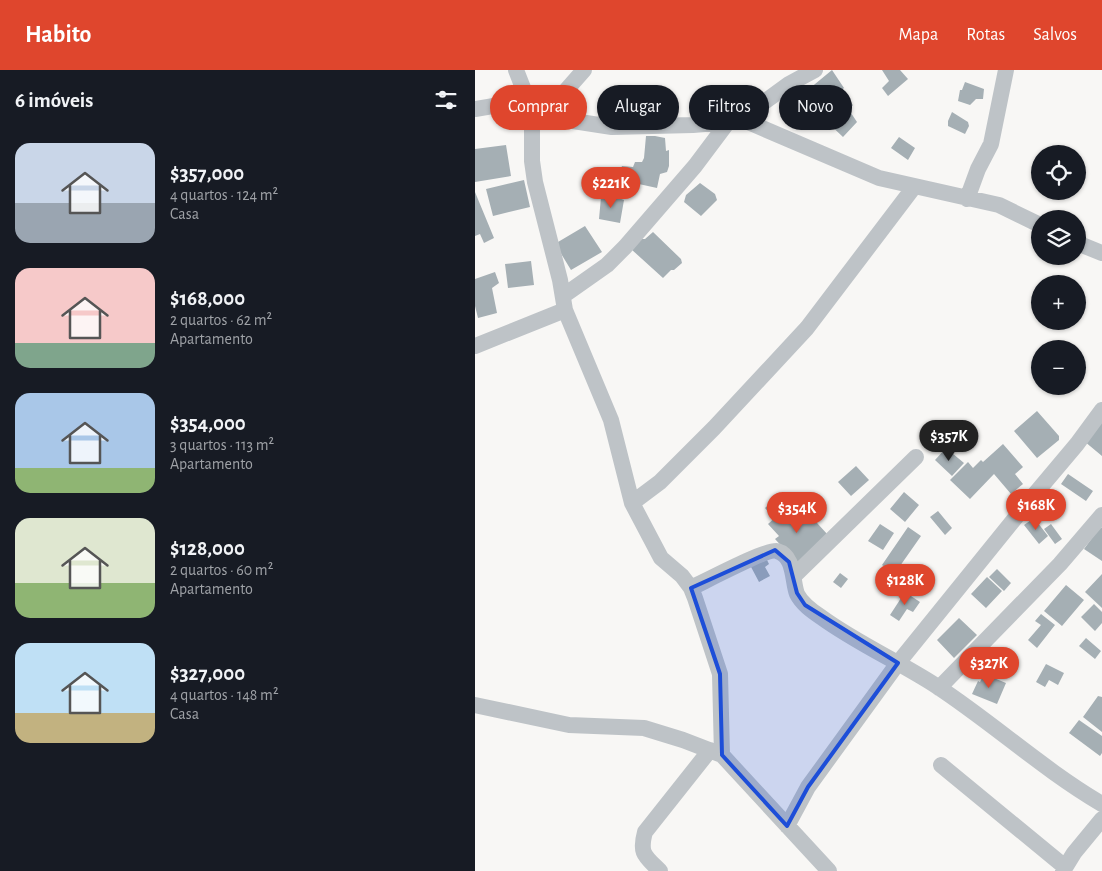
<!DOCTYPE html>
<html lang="pt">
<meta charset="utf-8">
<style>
:root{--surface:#171b24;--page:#242831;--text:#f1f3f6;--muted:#9ea1a6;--accent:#df462d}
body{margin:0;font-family:"Alegreya Sans",sans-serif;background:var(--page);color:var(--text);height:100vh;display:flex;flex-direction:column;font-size:19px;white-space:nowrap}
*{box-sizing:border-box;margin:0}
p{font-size:16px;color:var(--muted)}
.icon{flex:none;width:28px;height:28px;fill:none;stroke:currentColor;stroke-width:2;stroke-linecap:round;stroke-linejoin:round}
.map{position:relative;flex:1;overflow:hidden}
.details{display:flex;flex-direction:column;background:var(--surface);width:475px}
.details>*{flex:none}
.guide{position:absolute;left:15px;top:15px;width:475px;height:45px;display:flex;gap:10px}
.controls{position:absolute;left:556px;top:75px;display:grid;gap:10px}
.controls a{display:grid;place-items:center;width:55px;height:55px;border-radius:50%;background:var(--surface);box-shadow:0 1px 4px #0004;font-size:25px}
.price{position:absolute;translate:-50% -42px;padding:0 11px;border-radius:18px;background:var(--accent);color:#fff;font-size:16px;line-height:32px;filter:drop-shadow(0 1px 2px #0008)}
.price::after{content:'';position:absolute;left:50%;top:30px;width:15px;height:11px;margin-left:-8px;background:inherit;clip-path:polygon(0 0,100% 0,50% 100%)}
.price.selected{background:#222;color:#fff}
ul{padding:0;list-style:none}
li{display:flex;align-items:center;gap:15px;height:125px;padding:0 15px}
li span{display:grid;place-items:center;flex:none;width:140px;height:100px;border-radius:15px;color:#555}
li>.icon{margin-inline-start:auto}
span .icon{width:60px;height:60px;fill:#fffc;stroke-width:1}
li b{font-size:21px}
h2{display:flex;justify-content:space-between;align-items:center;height:60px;padding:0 15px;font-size:21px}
.pill{padding:0 18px;border-radius:22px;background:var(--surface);box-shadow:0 1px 4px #0004;font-size:18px;line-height:45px}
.pill.selected{background:var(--accent);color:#fff}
header{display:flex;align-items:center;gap:30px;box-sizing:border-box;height:70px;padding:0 25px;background:var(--accent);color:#fff}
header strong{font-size:24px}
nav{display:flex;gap:28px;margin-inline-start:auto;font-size:18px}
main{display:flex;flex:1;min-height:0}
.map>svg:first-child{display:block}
</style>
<header>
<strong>Habito</strong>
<nav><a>Mapa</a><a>Rotas</a><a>Salvos</a></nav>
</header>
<main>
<section class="details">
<h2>6 imóveis<svg class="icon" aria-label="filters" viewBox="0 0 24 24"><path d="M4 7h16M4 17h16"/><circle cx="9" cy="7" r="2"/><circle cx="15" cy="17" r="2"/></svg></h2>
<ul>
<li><span style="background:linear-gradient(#c9d6e8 60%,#9aa5b1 0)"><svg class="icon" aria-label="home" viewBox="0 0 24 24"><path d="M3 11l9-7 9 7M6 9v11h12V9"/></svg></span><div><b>$357,000</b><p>4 quartos · 124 m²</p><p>Casa</p></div></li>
<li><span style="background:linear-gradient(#f6c9c9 75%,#7fa58c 0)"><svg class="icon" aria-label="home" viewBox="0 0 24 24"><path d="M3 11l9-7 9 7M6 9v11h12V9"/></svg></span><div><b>$168,000</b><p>2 quartos · 62 m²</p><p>Apartamento</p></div></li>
<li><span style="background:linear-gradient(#a9c7e8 75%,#8fb573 0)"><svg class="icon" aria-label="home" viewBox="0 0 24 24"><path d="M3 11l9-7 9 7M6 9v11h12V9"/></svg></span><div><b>$354,000</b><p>3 quartos · 113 m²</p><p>Apartamento</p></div></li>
<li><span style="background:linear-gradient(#dfe7d0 65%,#8fb573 0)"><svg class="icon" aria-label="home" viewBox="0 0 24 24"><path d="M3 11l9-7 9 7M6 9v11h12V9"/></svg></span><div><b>$128,000</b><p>2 quartos · 60 m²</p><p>Apartamento</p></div></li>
<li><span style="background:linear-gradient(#bfe0f5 70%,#c2b280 0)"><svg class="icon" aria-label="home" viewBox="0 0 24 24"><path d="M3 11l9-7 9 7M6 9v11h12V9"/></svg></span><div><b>$327,000</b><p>4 quartos · 148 m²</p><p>Casa</p></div></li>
</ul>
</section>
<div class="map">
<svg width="627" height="801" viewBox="0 0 627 801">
<rect width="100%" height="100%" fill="#f8f7f5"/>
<path fill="#a5afb4" d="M 357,0 L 369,18 L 347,36 L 334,19 Z
M 407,0 L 425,0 L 433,9 L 413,26 L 407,18 L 414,11 Z
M 490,12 L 509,19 L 508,29 L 501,29 L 495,35 L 483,31 L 485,20 L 487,20 Z
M 370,27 L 378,35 L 374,40 L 382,52 L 368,67 L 350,50 L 351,47 Z
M 477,42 L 493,52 L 494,56 L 490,64 L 473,56 L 473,51 Z
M 171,66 L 180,66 L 190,68 L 191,81 L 194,80 L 194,96 L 192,102 L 185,104 L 182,118 L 141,109 L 147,96 L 158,97 L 160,92 L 167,92 L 169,88 Z
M 424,67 L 440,78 L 433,90 L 416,78 Z
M 31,75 L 36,106 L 0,112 L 0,79 Z
M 49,110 L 55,137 L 18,146 L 11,119 Z
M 225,113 L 240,124 L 242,130 L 226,146 L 209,132 L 211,125 Z
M 0,122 L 19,168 L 9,173 L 5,164 L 0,166 Z
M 135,125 L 149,130 L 145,153 L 124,149 L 126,127 Z
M 110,156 L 127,182 L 96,200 L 82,177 L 83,172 Z
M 178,162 L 206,189 L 207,193 L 199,200 L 196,200 L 188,208 L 156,179 L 165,169 L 170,169 Z
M 56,191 L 59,215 L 33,218 L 30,194 Z
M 20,202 L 24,213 L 17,218 L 22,243 L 3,248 L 0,236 L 0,209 Z
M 562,341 L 584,366 L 584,370 L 562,388 L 539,361 Z
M 627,350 L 627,386 L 609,371 Z
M 528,374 L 548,397 L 540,404 L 548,414 L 536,424 L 519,404 L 495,429 L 475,410 L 493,392 L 498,398 L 506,390 L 508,392 Z
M 471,378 L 489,393 L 477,406 L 460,390 Z
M 381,396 L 394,410 L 376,426 L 363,412 Z
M 593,404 L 618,421 L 611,431 L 586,414 Z
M 429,422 L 444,435 L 430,452 L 415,439 Z
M 301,428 L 308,436 L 297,446 L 290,438 Z
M 311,438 L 322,451 L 332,442 L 353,465 L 322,493 L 300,469 L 304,466 L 293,454 Z
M 463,441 L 477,458 L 470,465 L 455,447 Z
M 559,448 L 573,466 L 564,474 L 549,455 Z
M 405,454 L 419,463 L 408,480 L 393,471 Z
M 576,454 L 587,469 L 580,474 L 569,459 Z
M 433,457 L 446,466 L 425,496 L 447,512 L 442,519 L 407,495 Z
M 625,457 L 627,458 L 627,491 L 609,479 Z
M 290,486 L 294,494 L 290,497 L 295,506 L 284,512 L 275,495 Z
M 522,499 L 536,513 L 529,521 L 514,507 Z
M 365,503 L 373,509 L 366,518 L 358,512 Z
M 627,504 L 627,538 L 610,522 Z
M 512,507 L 527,521 L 511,538 L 496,524 Z
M 591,515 L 609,530 L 587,556 L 569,541 Z
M 430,522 L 445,532 L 438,542 L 432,539 L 424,551 L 415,545 Z
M 619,534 L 627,542 L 627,553 L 620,561 L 606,547 Z
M 566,544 L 580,555 L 562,578 L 553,570 L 566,555 L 560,551 Z
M 484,548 L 502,565 L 479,588 L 462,570 Z
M 611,568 L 626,581 L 620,589 L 604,576 Z
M 571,594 L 589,603 L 583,615 L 574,610 L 570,617 L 561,612 Z
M 509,604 L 531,613 L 522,634 L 497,624 L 503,611 L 505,612 Z
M 623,626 L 627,627 L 627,662 L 608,647 Z
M 604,650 L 627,666 L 627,683 L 625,686 L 594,663 Z"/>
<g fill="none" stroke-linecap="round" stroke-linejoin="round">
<path stroke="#bec3c7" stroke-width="16" d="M 41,0 L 57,41 L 57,91 L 60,112 L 85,210 L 90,240 L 136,350 L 157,433 L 186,488 L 207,506 L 216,518 L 220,528 L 245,604 L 247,685
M 0,39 L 53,30
M 57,41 L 72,42 L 98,51 L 137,57 L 218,55 L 253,52 L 266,49 L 314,14 L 340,0
M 72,42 L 109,0
M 266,49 L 404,108 L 524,135 L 565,155
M 492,129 L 503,99 L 516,74 L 531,0
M 602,173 L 627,183
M 88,226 L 132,195 L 150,177 L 220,96 L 253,52
M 0,276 L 90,240
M 157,433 L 185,412 L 239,358 L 332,258 L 439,117
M 319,506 L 441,387
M 216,518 C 229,512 293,478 302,481 C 320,486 317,511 322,524 C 327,534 337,541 346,547 C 383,574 425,592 463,617 C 519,654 569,700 627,734
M 464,618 L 585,494 L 627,445
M 0,635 L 94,655 L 169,658 L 208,670 L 247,685 L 354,801
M 466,695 L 590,797
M 312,756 L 333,717 L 423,593 L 554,431 L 602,374 L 627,340
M 185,801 C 170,786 164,784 170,762 L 235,680
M 588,801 L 599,783 L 627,749"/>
</g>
<path fill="#1d4ed8" fill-opacity="0.2" stroke="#1d4ed8" stroke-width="4" stroke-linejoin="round" d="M 300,480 L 314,492 L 322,523 L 330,535 L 423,593 L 333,717 L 312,756 L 247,685 L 245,604 L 216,518 Z"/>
</svg>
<div class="controls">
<a><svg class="icon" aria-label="locate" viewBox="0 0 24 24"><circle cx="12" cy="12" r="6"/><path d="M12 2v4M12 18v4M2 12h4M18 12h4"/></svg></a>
<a><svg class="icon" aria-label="layers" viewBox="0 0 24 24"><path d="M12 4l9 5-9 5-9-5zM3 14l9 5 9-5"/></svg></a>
<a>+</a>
<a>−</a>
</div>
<b class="price" style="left:136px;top:139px">$221K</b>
<b class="price selected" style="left:474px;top:392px">$357K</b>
<b class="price" style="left:561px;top:461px">$168K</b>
<b class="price" style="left:322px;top:464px">$354K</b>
<b class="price" style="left:430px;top:536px">$128K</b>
<b class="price" style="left:514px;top:619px">$327K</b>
<div class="guide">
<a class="pill selected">Comprar</a>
<a class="pill">Alugar</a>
<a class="pill">Filtros</a>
<a class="pill">Novo</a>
</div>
</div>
</main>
